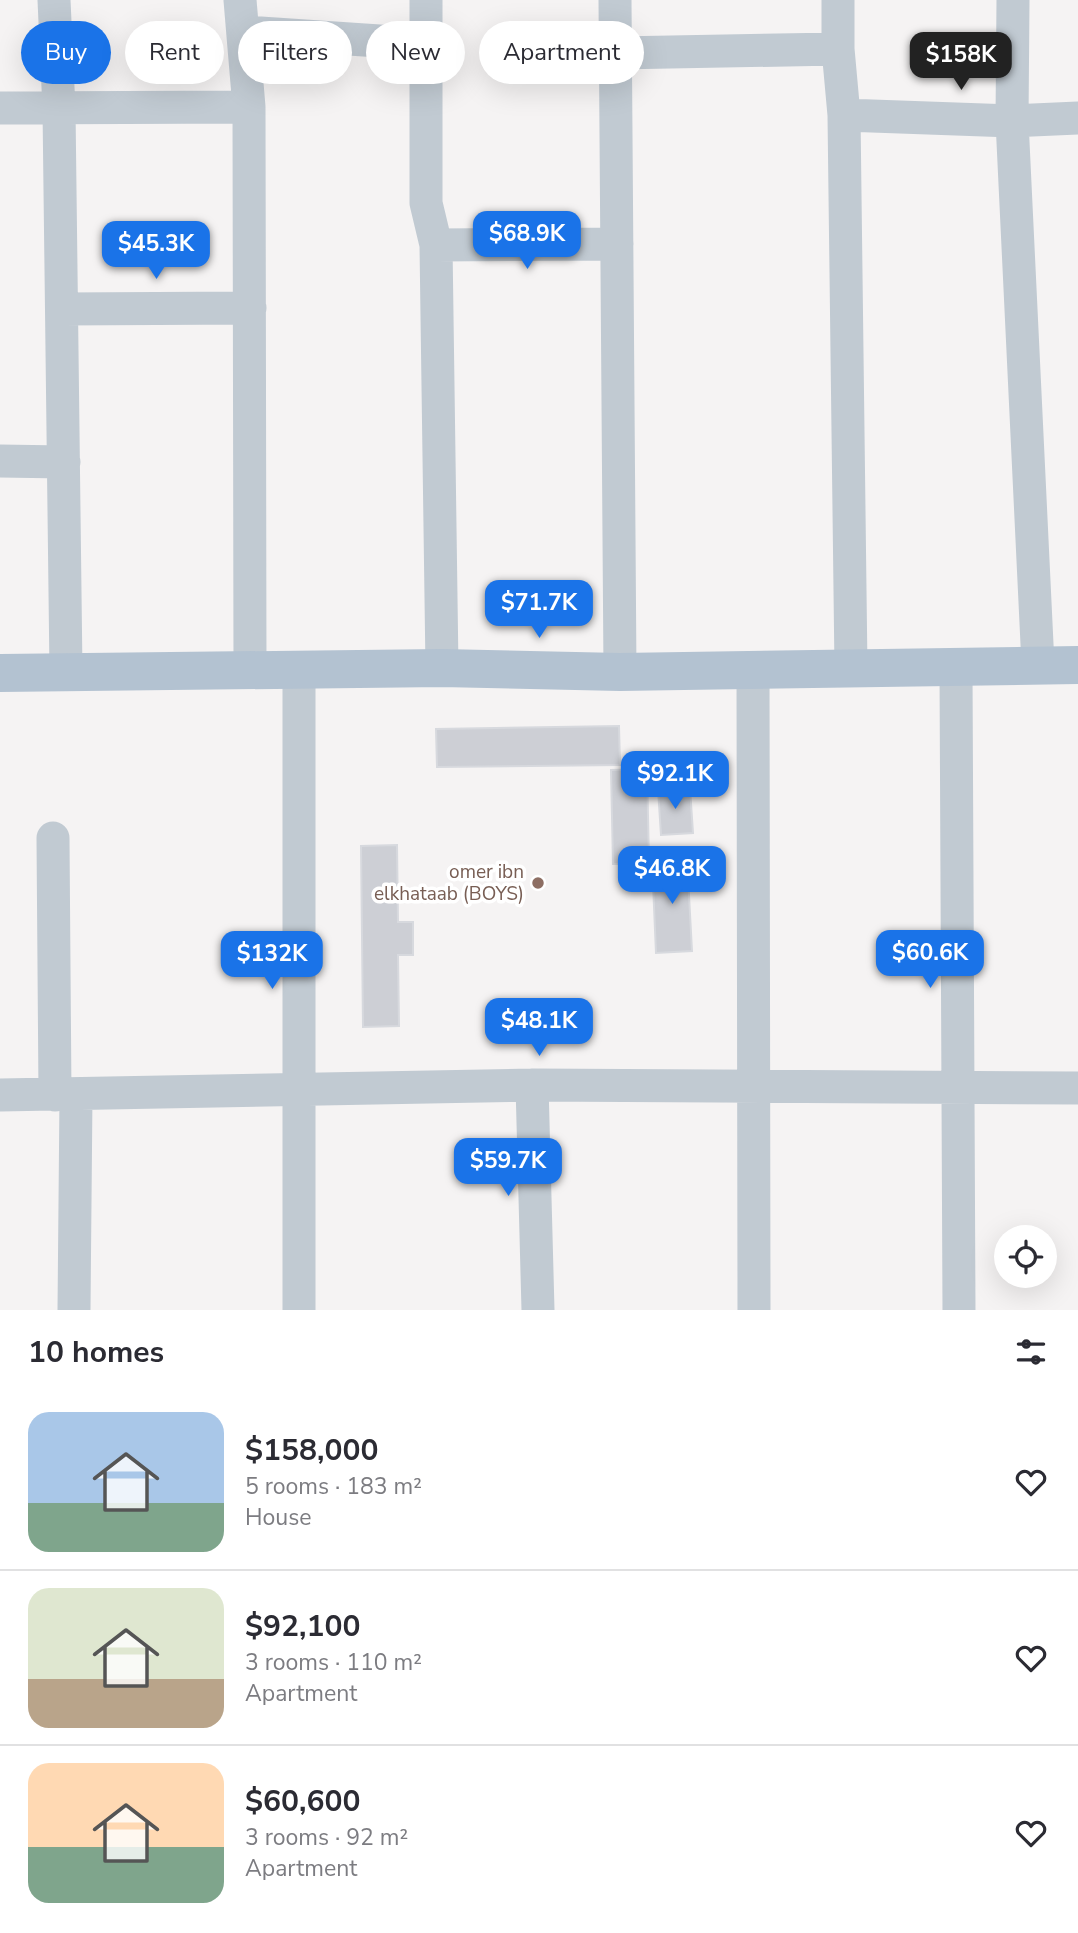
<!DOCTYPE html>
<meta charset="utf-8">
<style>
:root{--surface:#fff;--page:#f2f2f3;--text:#2b2b33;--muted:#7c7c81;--line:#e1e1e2;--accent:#1a73e8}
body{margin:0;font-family:"Nunito Sans",sans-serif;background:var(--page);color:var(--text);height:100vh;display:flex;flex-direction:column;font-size:26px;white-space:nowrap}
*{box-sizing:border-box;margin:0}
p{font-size:23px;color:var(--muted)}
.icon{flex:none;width:38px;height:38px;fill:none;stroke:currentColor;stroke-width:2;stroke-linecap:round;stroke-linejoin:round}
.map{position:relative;height:1310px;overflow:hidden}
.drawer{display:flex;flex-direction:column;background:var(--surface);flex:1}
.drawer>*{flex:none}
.hud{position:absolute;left:21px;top:21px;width:700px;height:63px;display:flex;gap:14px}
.buttons{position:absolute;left:994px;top:1225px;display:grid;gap:14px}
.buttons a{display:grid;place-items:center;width:63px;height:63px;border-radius:50%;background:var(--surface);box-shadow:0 7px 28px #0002;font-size:35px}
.price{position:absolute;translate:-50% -60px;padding:0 16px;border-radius:14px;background:var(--accent);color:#fff;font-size:23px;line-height:46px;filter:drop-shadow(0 2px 4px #0008)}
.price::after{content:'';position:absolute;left:50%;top:42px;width:21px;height:16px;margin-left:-10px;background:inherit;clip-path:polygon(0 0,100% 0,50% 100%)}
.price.current{background:#222;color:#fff}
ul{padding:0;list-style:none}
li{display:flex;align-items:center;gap:21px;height:175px;padding:0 28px}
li+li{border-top:2px solid var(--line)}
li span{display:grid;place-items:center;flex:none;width:196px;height:140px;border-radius:21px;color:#555}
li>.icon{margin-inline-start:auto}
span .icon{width:84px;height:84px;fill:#fffc;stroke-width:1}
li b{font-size:30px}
h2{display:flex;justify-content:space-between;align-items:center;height:84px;padding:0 28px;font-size:30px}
.chip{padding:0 24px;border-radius:32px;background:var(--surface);box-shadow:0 7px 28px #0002;font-size:24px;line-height:63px}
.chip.current{background:var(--accent);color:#fff}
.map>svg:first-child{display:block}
</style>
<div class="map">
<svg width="1078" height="1310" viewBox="0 0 1078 1310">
<rect width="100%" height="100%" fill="#f5f3f3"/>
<path fill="#cdcfd5" stroke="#d7d9de" stroke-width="2" d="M 619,726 L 620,765 L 437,767 L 436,729 Z
M 647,769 L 649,863 L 613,864 L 611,770 Z
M 690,788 L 693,833 L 661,835 L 658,789 Z
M 397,845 L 398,922 L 413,922 L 413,955 L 398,955 L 399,1026 L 363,1027 L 361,846 Z
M 687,858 L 692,951 L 656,953 L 652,860 Z"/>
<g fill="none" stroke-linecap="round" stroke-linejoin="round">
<path stroke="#c1cad2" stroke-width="33" d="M 54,0 L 59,109 L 66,672
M 240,0 L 249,107 L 250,672
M 426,0 L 426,203 L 436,245 L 442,668
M 615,0 L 620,672
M 838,0 L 838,49 L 844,115 L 851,669
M 1013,0 L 1012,121 L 1038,665
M 245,32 L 424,44
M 617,53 L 838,49
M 0,108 L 249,107
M 844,115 L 1012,121 L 1078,118
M 436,245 L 617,244
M 62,309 L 250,308
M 0,461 L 64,462
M 753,669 L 754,1310
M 956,669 L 959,1310
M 299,671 L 299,1310
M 53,838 L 55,1095
M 532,1085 L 538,1310
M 0,1095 L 532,1085 L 1078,1088
M 74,1310 L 76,1095"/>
<path stroke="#b3c2d1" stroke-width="38" d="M 0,673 L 442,668 L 620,672 L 1078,665"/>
</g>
<circle fill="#8d6e63" stroke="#fff" stroke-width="2.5" cx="538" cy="883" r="7"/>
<g text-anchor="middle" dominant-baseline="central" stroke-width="7" stroke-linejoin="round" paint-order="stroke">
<g font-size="19" fill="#785e54" stroke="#fff" text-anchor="end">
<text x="524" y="872">omer ibn<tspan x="524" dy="22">elkhataab (BOYS)</tspan></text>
</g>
</g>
</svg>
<div class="buttons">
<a><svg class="icon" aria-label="locate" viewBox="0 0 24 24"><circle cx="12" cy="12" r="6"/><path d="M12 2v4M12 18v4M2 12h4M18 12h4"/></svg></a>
</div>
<b class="price current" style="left:961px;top:92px">$158K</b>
<b class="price" style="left:527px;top:271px">$68.9K</b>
<b class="price" style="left:156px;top:281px">$45.3K</b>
<b class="price" style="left:539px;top:640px">$71.7K</b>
<b class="price" style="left:675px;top:811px">$92.1K</b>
<b class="price" style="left:672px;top:906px">$46.8K</b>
<b class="price" style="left:930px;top:990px">$60.6K</b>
<b class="price" style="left:272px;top:991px">$132K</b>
<b class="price" style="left:539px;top:1058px">$48.1K</b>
<b class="price" style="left:508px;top:1198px">$59.7K</b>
<div class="hud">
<a class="chip current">Buy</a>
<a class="chip">Rent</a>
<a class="chip">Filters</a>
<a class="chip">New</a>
<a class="chip">Apartment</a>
</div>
</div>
<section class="drawer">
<h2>10 homes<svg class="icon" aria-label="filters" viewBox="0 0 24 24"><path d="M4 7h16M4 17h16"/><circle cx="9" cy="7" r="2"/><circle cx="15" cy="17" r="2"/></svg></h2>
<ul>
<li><span style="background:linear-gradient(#a9c7e8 65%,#7fa58c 0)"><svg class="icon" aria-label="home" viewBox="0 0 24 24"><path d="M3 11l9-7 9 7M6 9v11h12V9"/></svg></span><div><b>$158,000</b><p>5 rooms · 183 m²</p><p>House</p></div><svg class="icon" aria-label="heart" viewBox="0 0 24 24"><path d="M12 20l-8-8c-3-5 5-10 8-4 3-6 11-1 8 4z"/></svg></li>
<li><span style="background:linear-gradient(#dfe7d0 65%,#b9a48a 0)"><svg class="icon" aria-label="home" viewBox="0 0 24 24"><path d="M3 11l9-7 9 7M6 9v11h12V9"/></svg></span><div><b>$92,100</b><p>3 rooms · 110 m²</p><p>Apartment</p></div><svg class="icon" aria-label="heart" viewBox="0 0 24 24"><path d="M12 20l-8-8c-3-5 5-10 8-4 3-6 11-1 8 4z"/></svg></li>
<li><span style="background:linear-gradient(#ffd9b3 60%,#7fa58c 0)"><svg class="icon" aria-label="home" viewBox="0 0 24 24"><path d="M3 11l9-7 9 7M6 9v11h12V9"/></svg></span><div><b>$60,600</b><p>3 rooms · 92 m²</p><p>Apartment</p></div><svg class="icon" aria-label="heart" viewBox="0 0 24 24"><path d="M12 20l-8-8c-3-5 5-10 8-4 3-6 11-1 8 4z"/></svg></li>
</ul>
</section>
